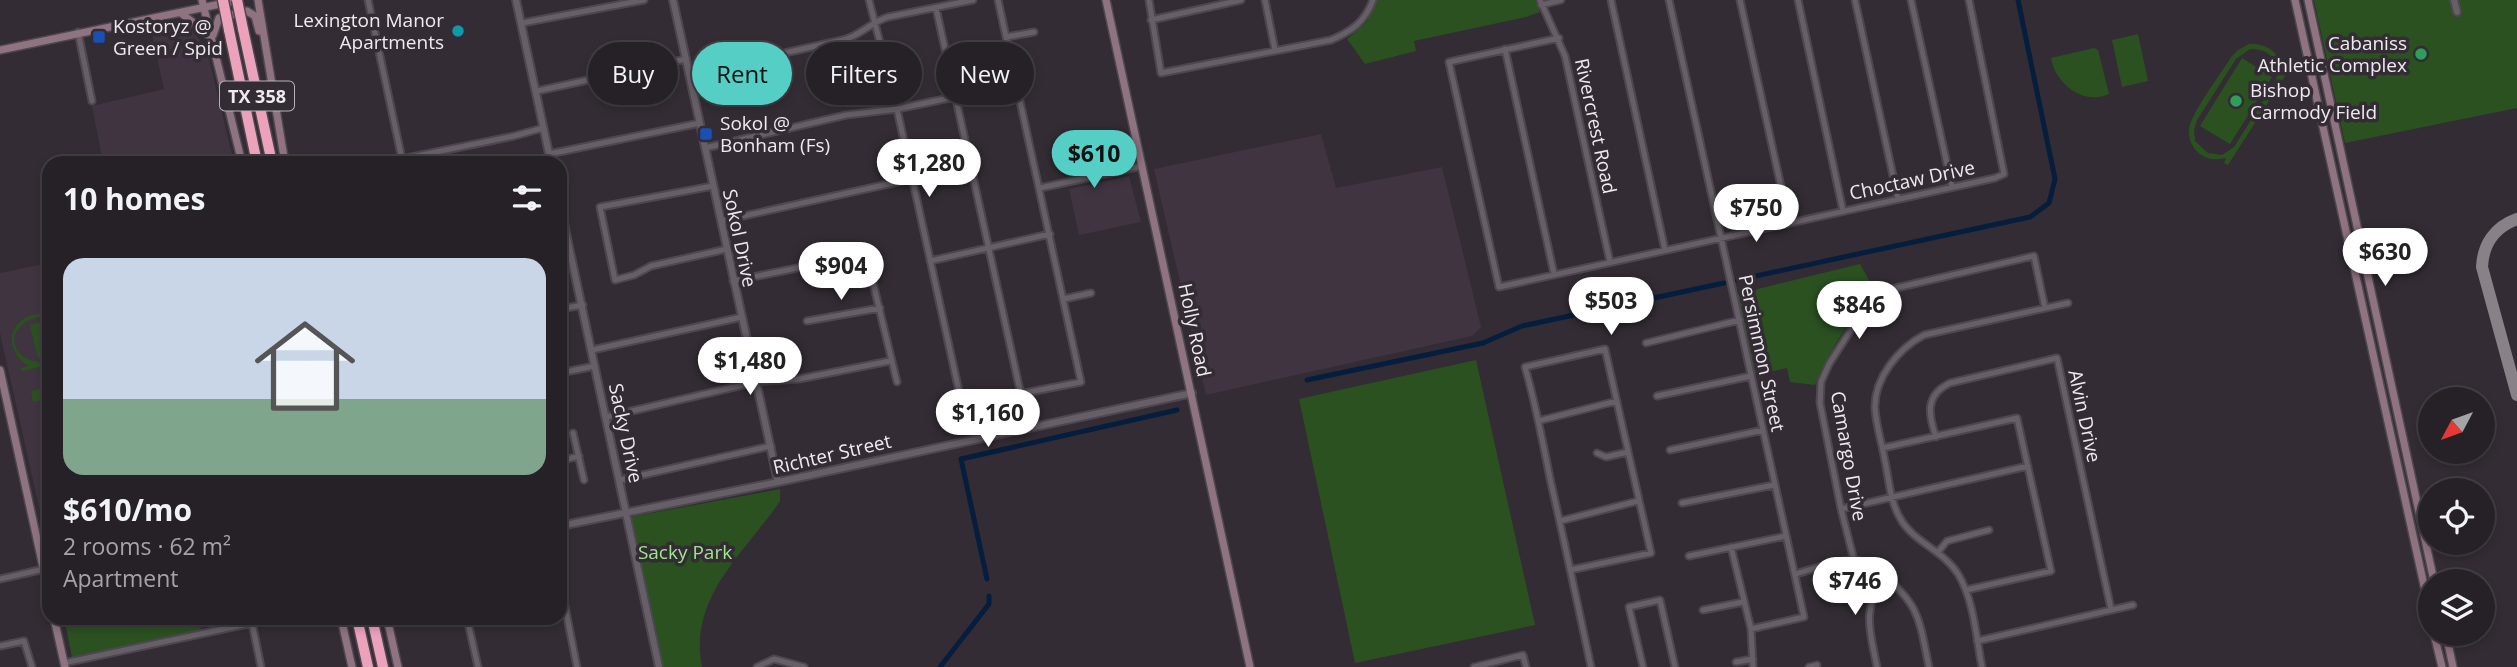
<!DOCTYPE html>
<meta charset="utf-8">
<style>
:root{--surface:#262127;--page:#2e292f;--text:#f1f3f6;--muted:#a4a3a7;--line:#423e44;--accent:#55cec5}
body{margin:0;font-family:"Open Sans",sans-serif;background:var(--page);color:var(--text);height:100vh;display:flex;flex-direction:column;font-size:26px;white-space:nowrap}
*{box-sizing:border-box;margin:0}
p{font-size:23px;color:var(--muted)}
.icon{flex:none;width:38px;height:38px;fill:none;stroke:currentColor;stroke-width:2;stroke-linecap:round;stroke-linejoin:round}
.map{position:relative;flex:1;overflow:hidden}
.side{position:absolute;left:42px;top:156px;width:525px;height:469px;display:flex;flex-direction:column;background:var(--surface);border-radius:21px;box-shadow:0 4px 10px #0003,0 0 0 2px var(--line)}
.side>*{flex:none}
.guide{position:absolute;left:588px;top:42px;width:665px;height:63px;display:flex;gap:14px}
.needle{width:46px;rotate:229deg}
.controls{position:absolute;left:2418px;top:387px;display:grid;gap:14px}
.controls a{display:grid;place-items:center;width:77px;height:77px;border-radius:50%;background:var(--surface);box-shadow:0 4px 10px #0003,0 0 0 2px var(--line);font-size:35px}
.price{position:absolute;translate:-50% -60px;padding:0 16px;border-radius:24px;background:#fff;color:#222;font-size:23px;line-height:46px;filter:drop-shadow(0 2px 4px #0008)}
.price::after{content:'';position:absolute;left:50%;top:42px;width:21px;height:16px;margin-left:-10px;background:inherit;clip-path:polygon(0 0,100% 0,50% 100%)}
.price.on{background:var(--accent);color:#111}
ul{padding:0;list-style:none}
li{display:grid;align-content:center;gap:14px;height:371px;padding:0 21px}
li+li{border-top:2px solid var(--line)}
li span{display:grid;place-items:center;height:217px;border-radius:21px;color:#555}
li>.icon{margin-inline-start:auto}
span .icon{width:126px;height:126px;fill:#fffc;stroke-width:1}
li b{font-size:30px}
h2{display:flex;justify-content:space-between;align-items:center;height:84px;padding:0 21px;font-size:30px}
.pill{padding:0 24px;border-radius:32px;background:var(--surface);box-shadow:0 4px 10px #0003,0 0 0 2px var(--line);font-size:24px;line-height:63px}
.pill.on{background:var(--accent);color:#111}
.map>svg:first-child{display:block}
</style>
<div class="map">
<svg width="2517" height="667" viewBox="0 0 2517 667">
<rect width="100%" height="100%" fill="#332c34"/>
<path fill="#403441" d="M 188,23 L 207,51 L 234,163 L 103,163 L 92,106 L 164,89 L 151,29 Z
M 1321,134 L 1336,188 L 1442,167 L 1481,327 L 1472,336 L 1206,395 L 1154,169 Z
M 1129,176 L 1141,222 L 1079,235 L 1069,189 Z
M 49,263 L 49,551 L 0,333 L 0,273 Z"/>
<path fill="#2b5121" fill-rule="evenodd" d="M 1377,0 L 1536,0 L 1540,12 L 1526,17 L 1414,41 L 1416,51 L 1365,64 L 1347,39 L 1366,23 Z
M 2314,0 L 2517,0 L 2517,108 L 2345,143 Z
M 2138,34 L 2148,81 L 2122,87 L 2112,40 Z
M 2249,44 C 2267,43 2279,52 2283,69 L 2286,65 L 2290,68 L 2228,165 L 2224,163 L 2226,158 C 2217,160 2208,160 2200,154 C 2192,148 2188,138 2189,129 C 2191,113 2222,72 2232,56 L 2238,50 ZM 2250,49 C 2270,48 2281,62 2276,80 L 2234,147 L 2222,155 L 2208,153 L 2195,141 L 2194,130 L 2197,120 L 2236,59 Z
M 2094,48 L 2098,50 L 2109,94 C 2083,106 2055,83 2051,58 Z
M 2242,58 L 2272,77 L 2230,144 L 2200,126 Z
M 1860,264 L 1875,291 C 1854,311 1826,357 1815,385 L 1790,382 L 1787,368 L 1755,375 L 1737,294 Z
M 49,312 L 49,315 C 40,317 29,318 22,325 C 1,344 26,367 49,362 L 49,365 L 22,371 L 21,368 L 29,366 C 12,357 4,334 22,320 C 29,314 41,314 49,312 Z
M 49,320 L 49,357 L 38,359 L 30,325 Z
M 1476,360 L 1535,625 L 1355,663 L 1299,399 Z
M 49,387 L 49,398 L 33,402 L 31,391 Z
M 780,489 L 780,501 C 745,553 688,597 702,667 L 663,667 L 631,517 Z
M 64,618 L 203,618 L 204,625 L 198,631 L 72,657 Z"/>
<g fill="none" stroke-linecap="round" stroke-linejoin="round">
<path stroke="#051e3d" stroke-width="5" d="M 1737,280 L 2030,217 L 2049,203 L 2055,179 L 2018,0
M 1307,380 L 1483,343 L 1522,326 L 1724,283
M 987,579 L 961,459 L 1177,410
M 940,667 L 989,604 L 989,596"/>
<path stroke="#888288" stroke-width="12" d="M 2517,219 C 2495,227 2483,244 2482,267 L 2517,395"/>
<g stroke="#4e474f" stroke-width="9">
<path id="minor" d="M 368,0 L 402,159 L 514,136 L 543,128
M 869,0 L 897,109 L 962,405 L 1081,382 L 998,0
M 1149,0 L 1161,73 L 1331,40 C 1352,31 1365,22 1373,0
M 1265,0 L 1275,50
M 1540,0 L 1565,56 L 1610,262
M 1611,0 L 1665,250
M 1669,0 L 1804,617 L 1751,629
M 1740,0 L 1789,223
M 1798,0 L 1843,211
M 1855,0 L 1898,199
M 1911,0 L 1952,187
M 1541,5 L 1561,0
M 936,8 L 1028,427
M 1151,20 L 1241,0
M 522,23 L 644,0
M 78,32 L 92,101
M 1006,37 L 1034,32
M 1559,38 L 1449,62 L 1499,287 L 1995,178 L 2004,174 L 1969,0
M 1505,49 L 1554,274
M 689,74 L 843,40 C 860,36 871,22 888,17 L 973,0
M 537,91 L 686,59
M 705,148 L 846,115 L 897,109 L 1016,84
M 549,154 L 700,123
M 713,186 L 600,207 L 615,280 L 634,275 L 651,266 L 727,249
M 1040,188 L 1142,166
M 721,221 L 911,179
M 560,254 L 570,252
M 930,261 L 1050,234
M 733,281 L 866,254 L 897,382
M 1064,299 L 1091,293
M 560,309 L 583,305
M 807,321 L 880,308
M 1646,343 L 1740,320
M 592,350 L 742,317
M 560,373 L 595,366
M 1657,396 L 1751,376
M 606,417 L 756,382 L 799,379 L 890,361
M 1538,421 L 1617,401
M 573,433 L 584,480
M 1936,437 C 1928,414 1925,395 1950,383 L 2057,358 L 2111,609
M 1883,448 L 2017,418 L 2051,571 L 1966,590
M 1670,450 L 1763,430
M 1597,453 L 1606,457 L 1628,452
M 560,461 L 579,456
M 620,480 L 771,446
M 1682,503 L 1774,485
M 1841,509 L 2028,466
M 1560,521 L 1638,501
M 1731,547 L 1751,629 L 1753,667
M 1938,552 L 1947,541 L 1989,530
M 1689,556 L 1786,536
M 1854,560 L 1841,509 L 1820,403 L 1821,382 L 1829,364 L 1863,311 L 1882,294 L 1896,288 L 2034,256 L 2045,308
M 1570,570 L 1651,553 L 1605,349 L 1525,367 C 1536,405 1543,444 1551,483 C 1565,544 1578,606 1591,667
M 1795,574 C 1812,570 1837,560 1853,560 C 1864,560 1874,568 1882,574 C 1921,606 1919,620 1929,667
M 0,579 L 44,569
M 560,581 L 577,667
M 1703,610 L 1743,602
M 467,618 L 478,667
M 1977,641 L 2133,605
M 0,646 L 24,641 L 32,667
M 1736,662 L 1753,659
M 64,663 L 252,623 L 261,667
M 757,667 L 774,659 L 804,667
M 1474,667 L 1523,655 L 1526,667
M 1643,667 L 1629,607 L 1660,600 L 1675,667
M 1809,667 L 1817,665
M 1877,667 C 1870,631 1861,609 1885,577
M 1982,667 C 1976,637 1974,600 1958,574 C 1943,550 1913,542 1900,518 C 1890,501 1889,480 1885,461 C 1882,443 1876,426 1875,408 C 1874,378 1899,348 1924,335 L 2068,303"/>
</g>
<g stroke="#4e474f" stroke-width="10">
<path id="tertiary" d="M 516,0 L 551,163
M 673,0 L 778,482
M 2454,0 L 2457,12
M 560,205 L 659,667
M 560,526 L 778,482 L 1192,393"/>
</g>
<g stroke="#4e474f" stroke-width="10">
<path id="secondary" d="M 202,0 L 242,163
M 258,0 L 285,163
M 1106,0 L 1250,667
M 2295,0 L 2431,617
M 2308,0 L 2434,581
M 181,13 L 210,36
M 213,35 L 219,18 L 247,11 L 255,16 L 259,31
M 0,50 L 239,0
M 0,370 L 49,594
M 54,618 L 65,667
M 341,618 L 352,667
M 387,618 L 398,667
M 2434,634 L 2442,667
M 2446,634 L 2453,667"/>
</g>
<g stroke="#4e474f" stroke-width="13">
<path id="motorway" d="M 243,29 L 272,163
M 229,30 L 257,163
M 357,618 L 368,667
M 372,618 L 383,667"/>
</g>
<use href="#minor" stroke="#675f68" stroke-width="5"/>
<use href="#tertiary" stroke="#675f68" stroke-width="6"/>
<use href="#secondary" stroke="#8f7381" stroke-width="7"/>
<use href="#motorway" stroke="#eca2bb" stroke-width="10"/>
<g stroke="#4e474f" stroke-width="13" stroke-linecap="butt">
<path id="motorway-bridge" d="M 223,0 L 229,30
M 237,0 L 243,29"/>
</g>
<use href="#motorway-bridge" stroke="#eca2bb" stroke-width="10"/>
</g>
<circle fill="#0f9aa8" stroke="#332c34" stroke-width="2.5" cx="458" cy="31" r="7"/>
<g fill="#1a4fb4" stroke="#332c34" stroke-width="2.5">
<rect x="92" y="30" width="14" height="14" rx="3.5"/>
<rect x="699" y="127" width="14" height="14" rx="3.5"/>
</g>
<g fill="#2e9e5b" stroke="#332c34" stroke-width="2.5">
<circle cx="2421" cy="54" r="7"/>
<circle cx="2236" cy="101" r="7"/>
</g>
<g text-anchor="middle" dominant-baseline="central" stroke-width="7" stroke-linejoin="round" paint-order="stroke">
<rect fill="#332c34" stroke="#b7b1b7" stroke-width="2" x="220" y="81.5" width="74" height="29" rx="5"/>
<g font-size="18" font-weight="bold" fill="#efeaef">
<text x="257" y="96">TX 358</text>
</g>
<g font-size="19" fill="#efeaef" stroke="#332c34" text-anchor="start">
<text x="444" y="20" text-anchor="end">Lexington Manor<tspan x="444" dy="22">Apartments</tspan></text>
<text x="113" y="26">Kostoryz @<tspan x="113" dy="22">Green / Spid</tspan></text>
<text x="2407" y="43" text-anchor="end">Cabaniss<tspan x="2407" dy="22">Athletic Complex</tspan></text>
<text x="2250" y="90">Bishop<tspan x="2250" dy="22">Carmody Field</tspan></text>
<text x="720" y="123">Sokol @<tspan x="720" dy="22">Bonham (Fs)</tspan></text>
</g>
<g font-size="19" fill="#efeaef" stroke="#332c34">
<text transform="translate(1596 126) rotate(78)">Rivercrest Road</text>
<text transform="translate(1912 180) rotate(-12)">Choctaw Drive</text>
<text transform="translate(740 238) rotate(78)">Sokol Drive</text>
<text transform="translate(1195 330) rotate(78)">Holly Road</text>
<text transform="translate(1762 353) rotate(78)">Persimmon Street</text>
<text transform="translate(2085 416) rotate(78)">Alvin Drive</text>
<text transform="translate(626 433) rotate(78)">Sacky Drive</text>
<text transform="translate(832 454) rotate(-13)">Richter Street</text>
<text transform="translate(1849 456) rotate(80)">Camargo Drive</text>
</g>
<g font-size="19" fill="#9fe78c" stroke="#332c34">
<text x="685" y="552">Sacky Park</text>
</g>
</g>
</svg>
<div class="controls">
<a><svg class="needle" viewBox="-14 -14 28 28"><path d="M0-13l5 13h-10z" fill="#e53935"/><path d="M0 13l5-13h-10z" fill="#a4a3a7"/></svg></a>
<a><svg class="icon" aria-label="locate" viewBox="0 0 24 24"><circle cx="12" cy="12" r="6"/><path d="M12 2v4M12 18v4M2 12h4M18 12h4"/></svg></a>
<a><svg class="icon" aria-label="layers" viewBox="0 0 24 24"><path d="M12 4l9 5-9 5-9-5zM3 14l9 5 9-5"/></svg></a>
</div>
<b class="price on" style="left:1094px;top:190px">$610</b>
<b class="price" style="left:929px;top:199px">$1,280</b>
<b class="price" style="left:1756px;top:244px">$750</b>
<b class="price" style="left:2385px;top:288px">$630</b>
<b class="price" style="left:841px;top:302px">$904</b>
<b class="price" style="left:1611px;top:337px">$503</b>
<b class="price" style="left:1859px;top:341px">$846</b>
<b class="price" style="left:750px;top:397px">$1,480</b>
<b class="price" style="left:988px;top:449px">$1,160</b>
<b class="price" style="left:1855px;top:617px">$746</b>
<div class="guide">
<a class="pill">Buy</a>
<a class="pill on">Rent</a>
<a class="pill">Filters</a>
<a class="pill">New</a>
</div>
<section class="side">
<h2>10 homes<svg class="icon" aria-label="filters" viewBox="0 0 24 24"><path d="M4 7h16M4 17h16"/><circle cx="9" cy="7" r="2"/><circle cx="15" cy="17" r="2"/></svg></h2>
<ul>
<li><span style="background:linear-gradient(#c9d6e8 65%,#7fa58c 0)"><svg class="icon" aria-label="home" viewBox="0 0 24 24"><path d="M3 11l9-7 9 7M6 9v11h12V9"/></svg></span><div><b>$610/mo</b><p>2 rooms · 62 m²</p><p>Apartment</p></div></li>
</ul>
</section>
</div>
